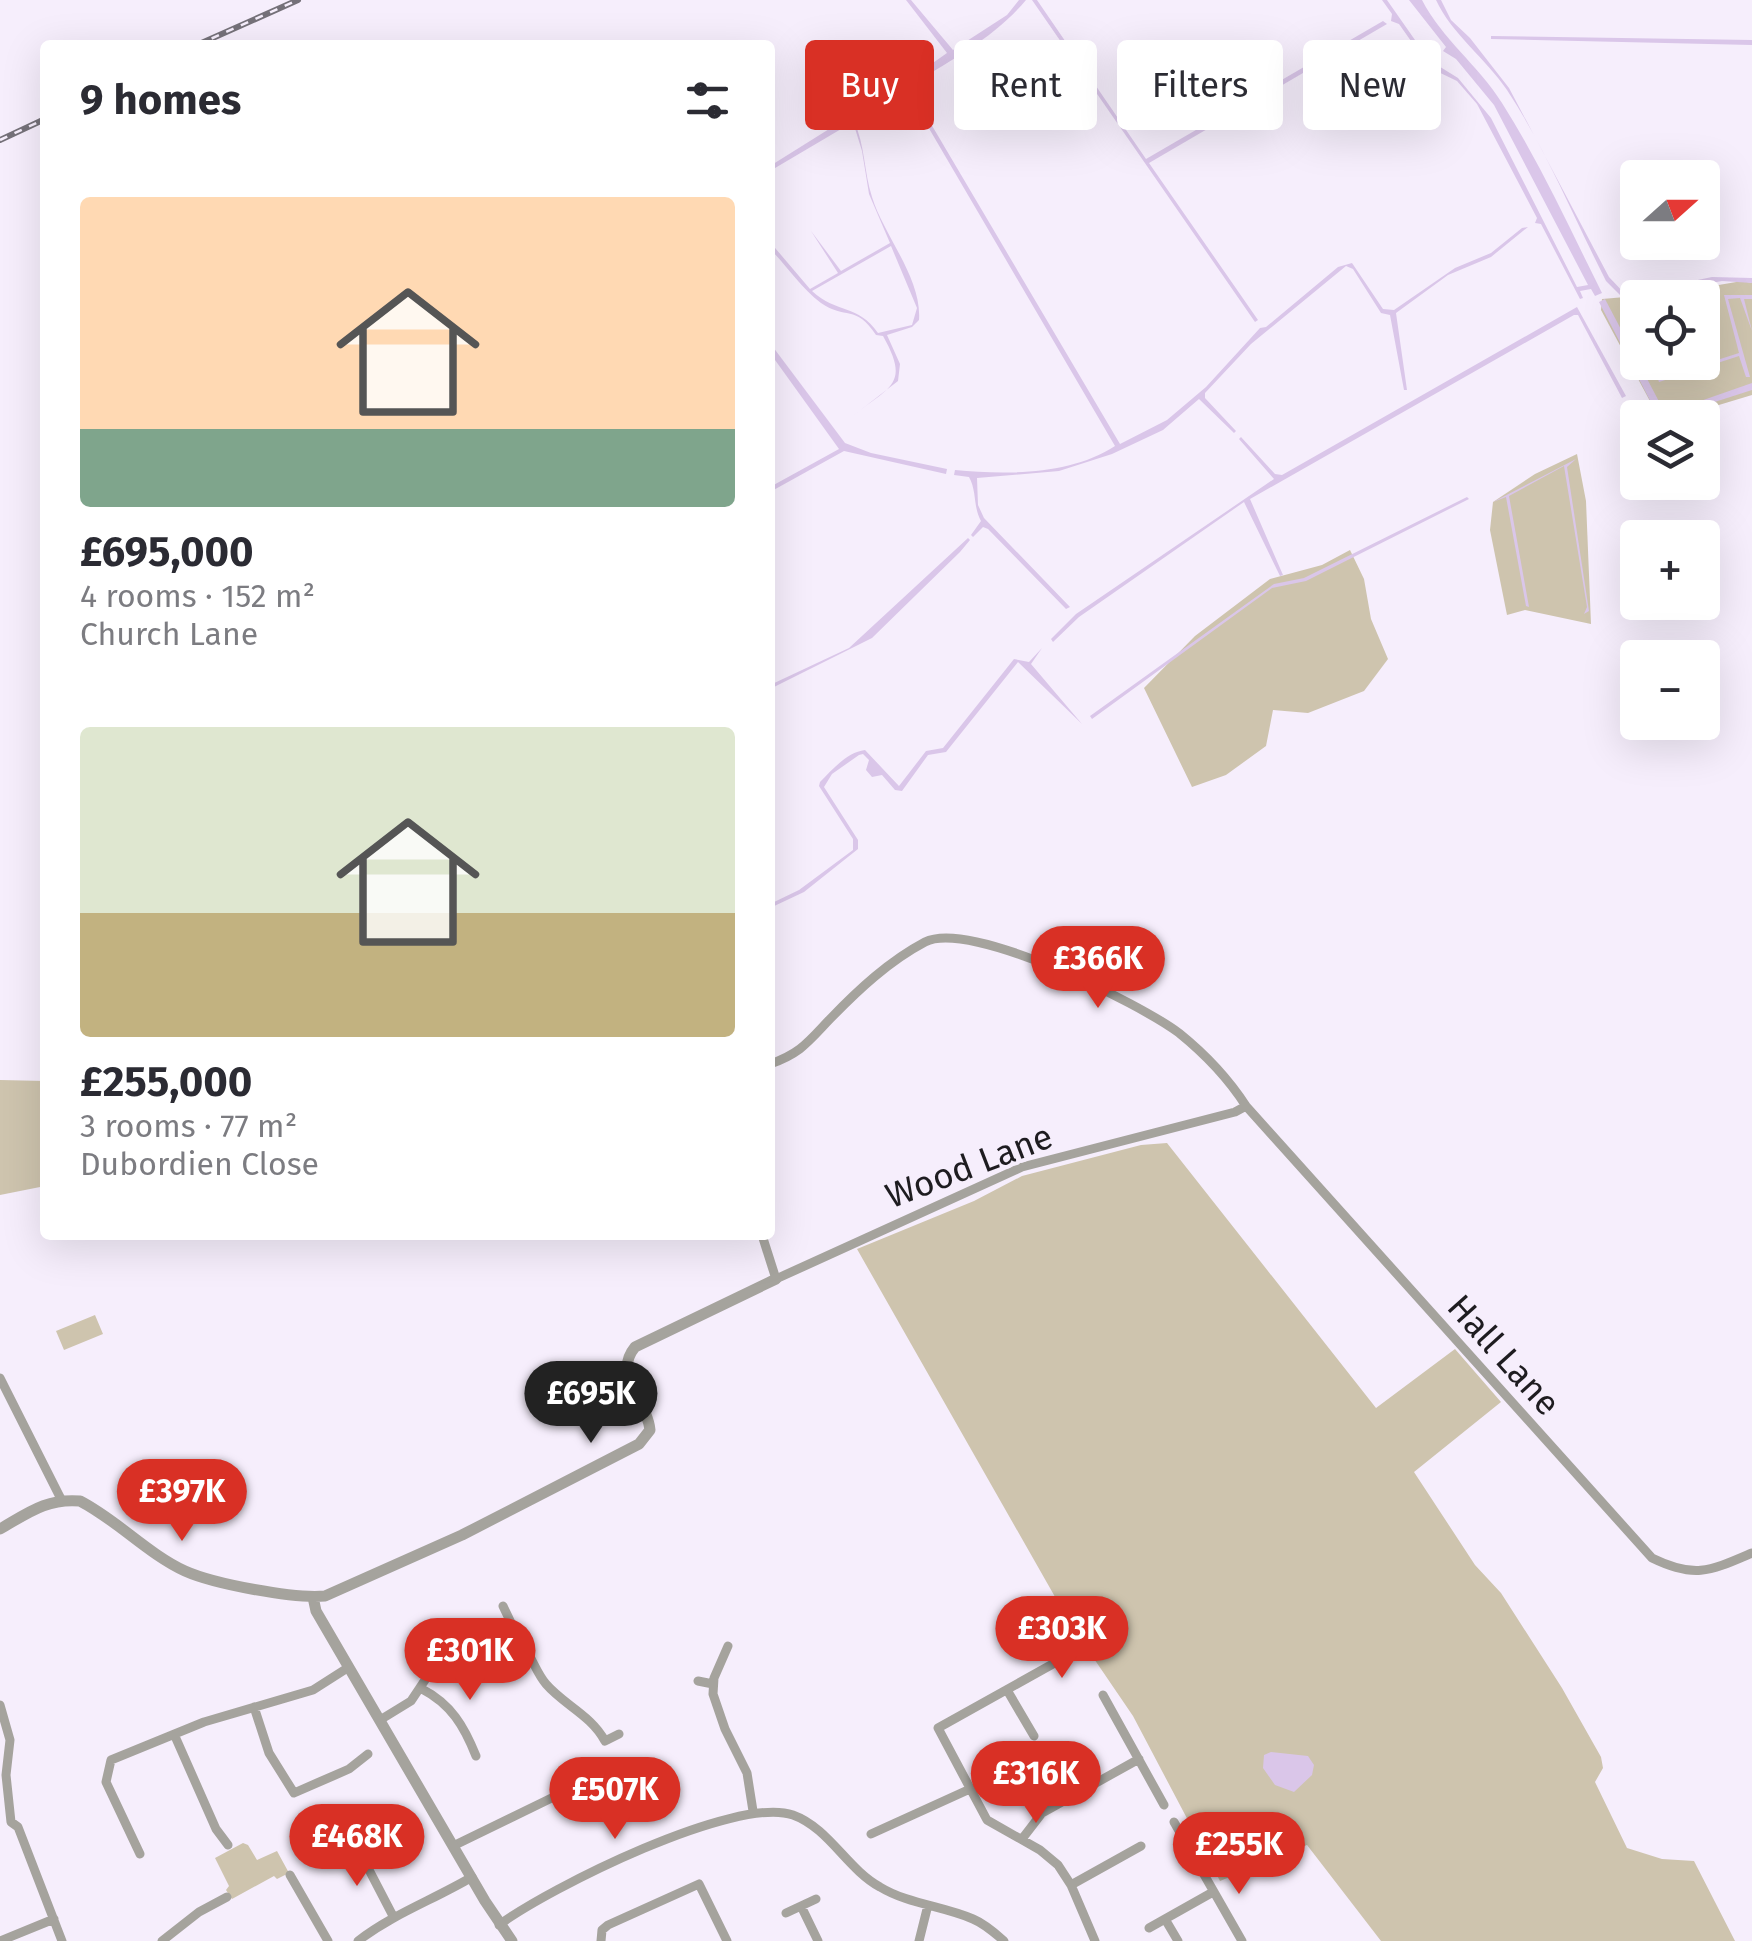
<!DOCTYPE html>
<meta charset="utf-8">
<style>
:root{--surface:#fff;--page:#f7f7f7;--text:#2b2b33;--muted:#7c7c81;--accent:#d93025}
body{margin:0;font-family:"Fira Sans",sans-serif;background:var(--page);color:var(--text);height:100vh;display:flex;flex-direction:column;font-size:38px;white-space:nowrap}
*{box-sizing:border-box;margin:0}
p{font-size:32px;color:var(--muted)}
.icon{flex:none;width:55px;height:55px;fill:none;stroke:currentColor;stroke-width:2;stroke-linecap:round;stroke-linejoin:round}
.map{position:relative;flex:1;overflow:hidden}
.sheet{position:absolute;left:40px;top:40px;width:735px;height:1200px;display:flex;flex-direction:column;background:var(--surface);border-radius:10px;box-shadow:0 10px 40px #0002}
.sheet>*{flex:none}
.hud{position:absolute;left:805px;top:40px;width:795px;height:90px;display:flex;gap:20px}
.needle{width:65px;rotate:69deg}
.tools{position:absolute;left:1620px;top:160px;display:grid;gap:20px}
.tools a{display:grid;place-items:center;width:100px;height:100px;border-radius:10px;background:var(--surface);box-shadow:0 10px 40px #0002;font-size:50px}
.price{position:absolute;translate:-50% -85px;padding:0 22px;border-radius:35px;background:var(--accent);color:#fff;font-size:32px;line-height:65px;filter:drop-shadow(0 2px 5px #0008)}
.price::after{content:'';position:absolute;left:50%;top:60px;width:30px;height:22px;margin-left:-15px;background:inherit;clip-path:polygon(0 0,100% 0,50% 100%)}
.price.selected{background:#222;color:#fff}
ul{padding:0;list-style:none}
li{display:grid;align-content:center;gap:20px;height:530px;padding:0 40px}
li span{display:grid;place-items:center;height:310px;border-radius:10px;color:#555}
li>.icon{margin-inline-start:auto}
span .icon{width:180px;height:180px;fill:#fffc;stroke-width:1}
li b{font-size:42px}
h2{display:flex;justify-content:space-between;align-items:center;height:120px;padding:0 40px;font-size:42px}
.chip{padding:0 35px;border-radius:10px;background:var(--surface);box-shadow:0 10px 40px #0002;font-size:35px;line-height:90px}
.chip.selected{background:var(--accent);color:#fff}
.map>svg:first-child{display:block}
</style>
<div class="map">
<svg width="1752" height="1941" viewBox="0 0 1752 1941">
<rect width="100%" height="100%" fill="#f6eefc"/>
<path fill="#cec4ae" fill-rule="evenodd" d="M 1742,281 L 1752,283 L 1752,395 L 1679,417 L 1640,417 L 1651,403 L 1601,310 L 1602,299 L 1672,293 ZM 1638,298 L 1702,298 L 1702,362 L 1638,362 Z
M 1577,454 L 1586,501 L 1591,624 L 1525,610 L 1507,615 L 1490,530 L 1493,502 L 1535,474 Z
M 1350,550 L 1364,579 L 1371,619 L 1388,659 L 1364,691 L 1308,713 L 1273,710 L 1266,746 L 1226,775 L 1192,787 L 1144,688 L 1195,636 L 1270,579 L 1322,565 Z
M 0,1080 L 45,1081 L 45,1186 L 0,1195 Z
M 1167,1143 L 1376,1408 L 1455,1349 L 1501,1402 L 1414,1472 L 1475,1565 L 1501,1593 L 1562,1688 L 1601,1757 L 1603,1768 L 1595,1782 L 1627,1848 L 1662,1859 L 1694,1861 L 1735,1941 L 1381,1941 L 1307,1845 L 1220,1881 L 1133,1716 L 1071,1625 L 857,1249 L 974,1201 L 1022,1176 L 1141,1145 Z
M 95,1315 L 103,1334 L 64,1350 L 56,1331 Z
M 243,1843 L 248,1845 L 257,1860 L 277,1851 L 289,1873 L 277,1879 L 274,1876 L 232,1899 L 226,1890 L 229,1886 L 215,1858 Z"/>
<path fill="#dac6e9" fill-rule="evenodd" d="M 906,0 L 911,0 L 953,50 L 1007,15 L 1019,0 L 1026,0 C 996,36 955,58 916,82 L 913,77 L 947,53 Z
M 1032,0 L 1037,0 L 1146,159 L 1383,21 L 1387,24 L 1149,163 L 1258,320 L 1255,322 Z
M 1382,0 L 1387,0 L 1429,60 L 1458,78 L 1491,118 L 1577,287 L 1588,285 L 1494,105 L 1456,59 L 1443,51 L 1446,47 L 1409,0 L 1422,0 C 1442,39 1479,66 1502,103 C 1540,163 1570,229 1602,293 L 1595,296 L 1591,289 L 1580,291 L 1583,298 L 1580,299 L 1541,224 L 1535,223 L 1537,218 L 1477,104 L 1457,81 L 1430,68 L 1399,24 L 1391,21 L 1392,14 Z
M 1436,0 L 1441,0 L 1451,20 L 1470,38 L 1509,88 L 1609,277 L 1626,295 L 1712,277 L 1752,278 L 1752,283 L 1722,281 L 1624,299 L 1606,281 C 1574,218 1546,149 1507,90 C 1486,59 1451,33 1436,0 Z
M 1491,36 L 1752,40 L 1752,45 L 1491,39 Z
M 909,79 L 912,84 L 910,89 L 917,100 L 913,102 L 907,91 L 902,90 L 854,121 C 865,145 864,172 872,197 C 884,236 922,278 919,320 L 912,327 L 887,335 L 900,364 L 898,381 L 854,415 C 891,386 910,384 883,336 L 876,335 C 856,304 845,320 821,303 C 800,287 788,267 770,249 L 770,242 L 810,289 L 838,273 L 811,231 L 841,271 L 890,243 L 869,194 L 862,151 L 853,122 L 770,171 L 770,166 ZM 891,246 L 917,308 L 912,325 L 878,333 C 858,304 837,314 812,291 Z
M 921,107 L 1120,444 L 1167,420 L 1206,387 L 1260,328 L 1266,327 L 1338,267 L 1352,263 L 1383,309 L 1394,310 L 1455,268 L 1491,253 L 1522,228 L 1528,227 L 1491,257 L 1448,275 L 1396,313 L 1407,390 L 1404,390 L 1390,315 L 1381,313 L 1353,269 L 1346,266 L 1251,344 L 1205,393 L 1205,398 L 1236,431 L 1234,433 L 1199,399 L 1163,430 L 1112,454 L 1059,471 L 977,478 L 978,505 L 984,518 L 1070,607 L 1066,609 L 988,529 L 983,527 L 973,537 L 971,535 L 981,521 C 973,507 977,491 969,477 L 954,475 L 955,470 C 1006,475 1071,475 1115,446 L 917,108 Z
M 1724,295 L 1752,295 L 1752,299 L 1744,299 L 1752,331 L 1740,298 L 1728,299 L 1750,377 L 1746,377 L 1739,356 L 1659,382 L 1658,379 L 1739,353 Z
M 1605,299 L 1664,411 L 1669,412 L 1752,383 L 1752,390 L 1668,417 L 1647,417 L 1655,410 L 1599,302 Z
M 1577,307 L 1626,396 L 1622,398 L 1578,315 L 1574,315 L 1250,499 L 1283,575 L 1280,576 L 1244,502 L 1079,617 L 1053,642 L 1051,639 L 1076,614 L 1274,479 L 1239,439 L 1241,437 L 1275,474 L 1282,475 Z
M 770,343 L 845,443 L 871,453 L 947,469 L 946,474 L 844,451 L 770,492 L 770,487 L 839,449 L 770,353 Z
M 1576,459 L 1567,467 L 1589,611 L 1584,614 L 1587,607 L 1564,466 L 1509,496 L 1529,607 L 1526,606 L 1506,497 L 1493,502 Z
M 1467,497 L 1469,499 L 1306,581 L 1272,588 L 1092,719 L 1090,716 L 1274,584 L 1304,578 Z
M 968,538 L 970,540 L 960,552 L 872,638 L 770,689 L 770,685 L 849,648 Z
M 1042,648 L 1031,664 L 1082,724 L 1018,662 L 946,752 L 928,755 L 902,791 L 895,790 L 882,775 L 872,777 L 866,770 L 869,760 L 863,754 L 859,755 L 832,774 L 824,787 L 858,840 L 858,849 L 804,892 L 770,908 L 770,904 L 799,890 L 853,850 L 853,839 L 819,786 L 820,782 C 832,770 847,752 865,750 L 899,786 L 926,751 L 943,748 L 1014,659 L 1029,662 Z
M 1271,1752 L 1308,1756 L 1314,1765 L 1312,1775 L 1294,1792 L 1275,1785 L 1263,1768 L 1264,1755 Z"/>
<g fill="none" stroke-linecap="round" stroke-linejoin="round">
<path stroke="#a5a39d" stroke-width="9" d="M 770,1064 C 801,1053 808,1042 830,1019 C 858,990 889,961 925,942 C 970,919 1139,1003 1179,1033 C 1205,1054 1228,1078 1246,1106 L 1652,1558 C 1695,1579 1710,1571 1752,1553
M 762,1235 L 776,1279 L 1022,1167 L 1235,1112 L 1246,1106
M 0,1378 L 61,1499
M 503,1606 L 514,1629 L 512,1638 C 530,1646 533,1669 546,1684 C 564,1705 591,1715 605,1741 L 619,1734
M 728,1646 L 714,1678 L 713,1694 L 725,1729 L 747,1773 L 753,1811
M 1076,1651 L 938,1728 L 987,1820 L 1040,1850 L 1058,1865 L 1071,1885 L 1095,1941
M 698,1681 L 713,1684
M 422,1689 C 451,1704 464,1726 476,1756
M 1007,1690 L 1034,1736
M 1103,1695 L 1164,1805
M 0,1705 L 10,1740 L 6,1775 L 11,1822 L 18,1827 L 62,1941
M 254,1707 L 269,1753 L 294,1793 L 349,1769 L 368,1754
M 380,1720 L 411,1701 L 431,1671 L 501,1637 L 512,1638
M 174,1734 L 216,1829 L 228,1845
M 1042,1750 L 1068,1797
M 1174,1822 L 1242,1941
M 871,1834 L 970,1789
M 1022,1839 L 1042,1813 L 1139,1759
M 354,1841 L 393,1916
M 453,1846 L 568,1790
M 140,1854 L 106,1782 L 111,1760 L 204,1722 L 313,1690 L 349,1667
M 290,1875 L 328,1941
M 1071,1885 L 1141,1846
M 801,1906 L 818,1941
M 786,1913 L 816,1899
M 1165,1919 L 1178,1941
M 499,1925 C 549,1888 735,1795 793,1815 C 829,1828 847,1869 880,1887 C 908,1904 943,1906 973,1919 C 985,1924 995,1933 1004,1941
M 1149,1928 L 1213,1892
M 0,1941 L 54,1919
M 162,1941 L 199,1912 L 227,1897
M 358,1941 C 393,1914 433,1900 472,1877
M 601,1941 L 602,1930 L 608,1925 L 699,1884 L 727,1941
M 919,1941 L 928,1905"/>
<path stroke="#a5a39d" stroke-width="11" d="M 0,1529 C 28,1513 47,1498 80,1501 C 117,1520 148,1554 185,1571 C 214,1584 294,1599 325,1596 L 462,1535 L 639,1444 L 650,1430 C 647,1400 612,1375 635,1347 L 776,1279
M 313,1597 L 316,1611 L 485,1901 L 512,1941"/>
<g stroke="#757179" stroke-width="6">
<path id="rail" d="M 197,45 L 298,0
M 0,140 L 45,119"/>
</g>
<use href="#rail" stroke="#f6eefc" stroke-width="2.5" stroke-dasharray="8" stroke-linecap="butt"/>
</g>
<g text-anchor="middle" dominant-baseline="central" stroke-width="8" stroke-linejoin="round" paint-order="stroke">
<g font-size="35" fill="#1e1c20" stroke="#f6eefc">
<text transform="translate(969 1166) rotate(-21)">Wood Lane</text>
<text transform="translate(1504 1355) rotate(48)">Hall Lane</text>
</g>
</g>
</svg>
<div class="tools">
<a><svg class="needle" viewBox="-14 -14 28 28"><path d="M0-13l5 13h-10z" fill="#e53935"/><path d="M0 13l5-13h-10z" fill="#7c7c81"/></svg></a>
<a><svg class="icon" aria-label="locate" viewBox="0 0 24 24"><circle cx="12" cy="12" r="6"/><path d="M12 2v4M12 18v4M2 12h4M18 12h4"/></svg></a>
<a><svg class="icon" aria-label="layers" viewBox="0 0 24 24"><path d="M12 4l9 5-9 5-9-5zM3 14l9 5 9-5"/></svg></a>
<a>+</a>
<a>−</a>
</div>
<b class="price" style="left:1098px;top:1011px">£366K</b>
<b class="price selected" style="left:591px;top:1446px">£695K</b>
<b class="price" style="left:182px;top:1544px">£397K</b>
<b class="price" style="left:1062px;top:1681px">£303K</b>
<b class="price" style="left:470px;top:1703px">£301K</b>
<b class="price" style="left:1036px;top:1826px">£316K</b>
<b class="price" style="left:615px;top:1842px">£507K</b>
<b class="price" style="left:357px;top:1889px">£468K</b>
<b class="price" style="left:1239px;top:1897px">£255K</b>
<div class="hud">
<a class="chip selected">Buy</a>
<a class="chip">Rent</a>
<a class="chip">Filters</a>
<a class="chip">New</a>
</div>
<section class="sheet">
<h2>9 homes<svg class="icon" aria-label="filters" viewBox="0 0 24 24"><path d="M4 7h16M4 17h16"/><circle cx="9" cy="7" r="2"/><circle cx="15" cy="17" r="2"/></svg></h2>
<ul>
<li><span style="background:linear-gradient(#ffd9b3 75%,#7fa58c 0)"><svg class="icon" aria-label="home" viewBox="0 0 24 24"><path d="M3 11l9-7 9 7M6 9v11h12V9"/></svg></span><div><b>£695,000</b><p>4 rooms · 152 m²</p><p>Church Lane</p></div></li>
<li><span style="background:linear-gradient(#dfe7d0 60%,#c2b280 0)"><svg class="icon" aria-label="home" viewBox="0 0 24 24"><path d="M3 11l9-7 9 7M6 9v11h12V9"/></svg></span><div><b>£255,000</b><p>3 rooms · 77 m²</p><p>Dubordien Close</p></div></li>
</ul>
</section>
</div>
